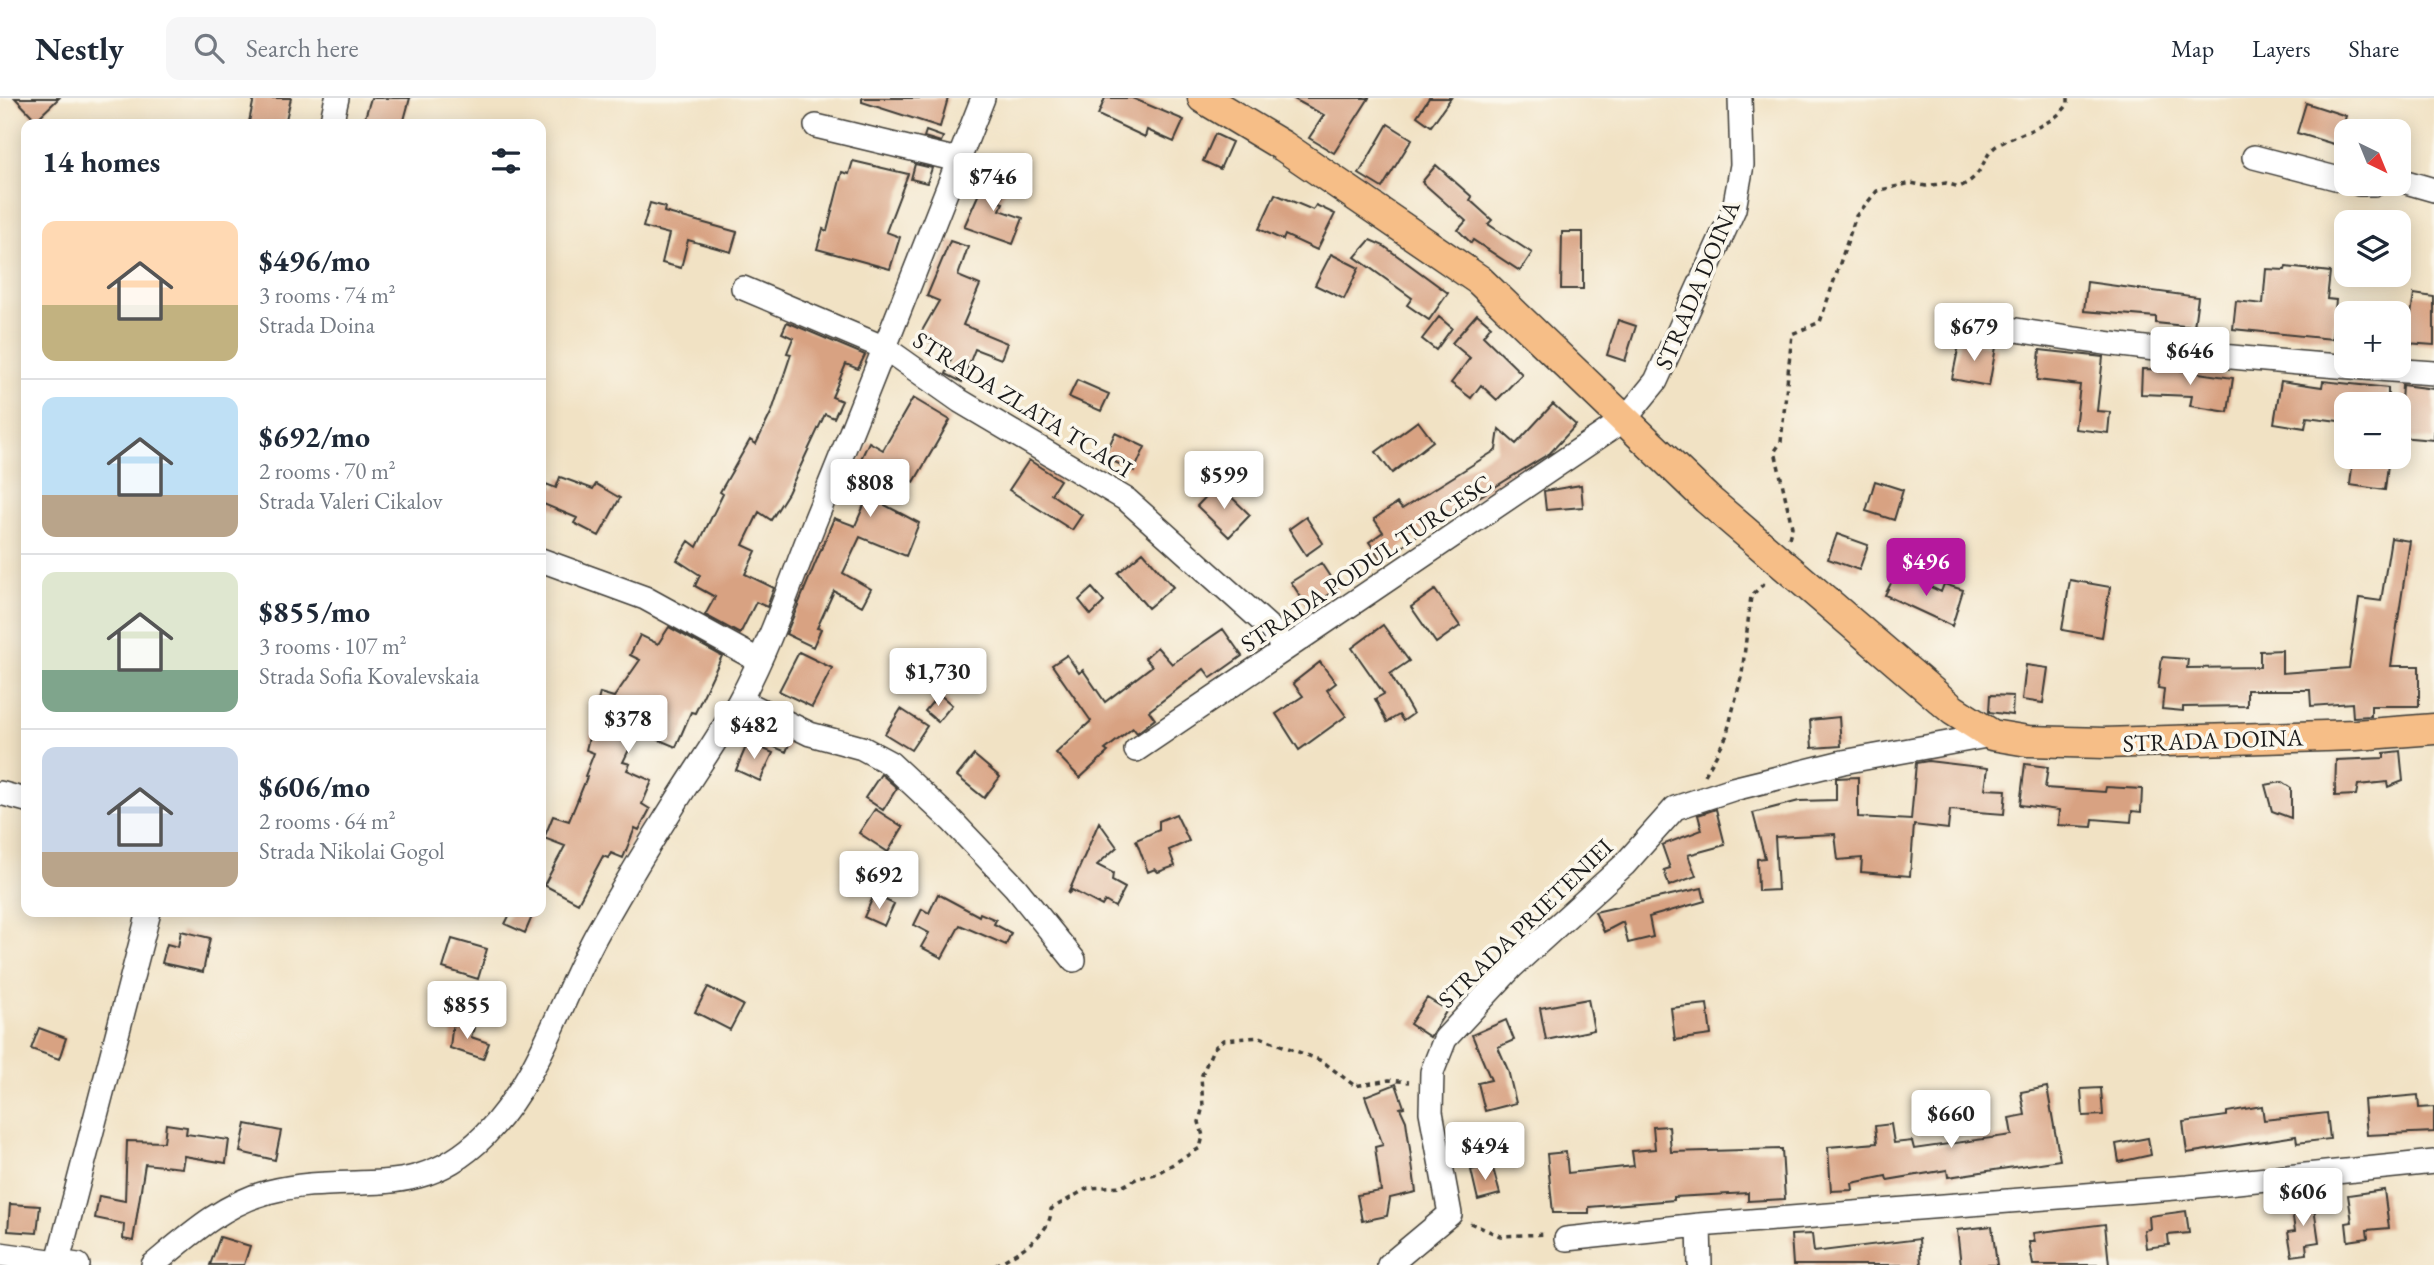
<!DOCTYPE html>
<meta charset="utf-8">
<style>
:root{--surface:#fff;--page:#f6f6f7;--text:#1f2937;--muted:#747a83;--line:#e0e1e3;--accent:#b5179e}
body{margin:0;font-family:"EB Garamond",serif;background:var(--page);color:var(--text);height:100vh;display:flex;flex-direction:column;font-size:26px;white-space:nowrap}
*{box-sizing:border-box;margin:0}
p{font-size:23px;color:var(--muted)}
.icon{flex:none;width:38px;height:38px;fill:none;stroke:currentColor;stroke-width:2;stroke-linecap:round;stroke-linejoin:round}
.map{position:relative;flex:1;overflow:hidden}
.side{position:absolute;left:21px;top:21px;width:525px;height:798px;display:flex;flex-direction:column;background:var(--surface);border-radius:14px;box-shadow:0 4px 18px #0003}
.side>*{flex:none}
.needle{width:46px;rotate:137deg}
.tools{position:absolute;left:2334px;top:21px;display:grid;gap:14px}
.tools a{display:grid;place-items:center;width:77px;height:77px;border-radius:14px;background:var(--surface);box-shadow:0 4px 18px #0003;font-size:35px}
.price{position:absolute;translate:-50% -60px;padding:0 16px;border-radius:7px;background:#fff;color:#222;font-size:23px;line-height:46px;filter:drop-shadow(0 2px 4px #0008)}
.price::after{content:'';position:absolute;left:50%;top:42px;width:21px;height:16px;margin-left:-10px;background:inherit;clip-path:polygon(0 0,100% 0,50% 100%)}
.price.on{background:var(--accent);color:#fff}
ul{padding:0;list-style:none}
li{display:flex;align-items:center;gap:21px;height:175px;padding:0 21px}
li+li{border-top:2px solid var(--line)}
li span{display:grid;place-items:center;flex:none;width:196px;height:140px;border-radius:14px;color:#555}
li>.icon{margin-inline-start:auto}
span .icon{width:84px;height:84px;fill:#fffc;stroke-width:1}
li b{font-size:30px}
h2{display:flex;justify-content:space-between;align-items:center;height:84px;padding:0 21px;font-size:30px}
header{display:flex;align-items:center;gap:42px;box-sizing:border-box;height:98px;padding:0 35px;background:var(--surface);border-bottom:2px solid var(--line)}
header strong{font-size:33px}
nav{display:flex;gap:38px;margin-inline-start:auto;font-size:24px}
.search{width:490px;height:63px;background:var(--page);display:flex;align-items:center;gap:18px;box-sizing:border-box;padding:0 24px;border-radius:14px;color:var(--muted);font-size:26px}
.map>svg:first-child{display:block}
</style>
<header>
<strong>Nestly</strong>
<div class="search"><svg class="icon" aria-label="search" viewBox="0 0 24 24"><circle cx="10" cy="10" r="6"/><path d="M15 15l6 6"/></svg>Search here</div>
<nav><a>Map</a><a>Layers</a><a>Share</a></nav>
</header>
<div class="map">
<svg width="2434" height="1167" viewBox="0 0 2434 1167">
<rect width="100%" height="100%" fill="#fbf7ec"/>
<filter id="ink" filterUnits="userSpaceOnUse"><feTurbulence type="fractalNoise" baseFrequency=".0143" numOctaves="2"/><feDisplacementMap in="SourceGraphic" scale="14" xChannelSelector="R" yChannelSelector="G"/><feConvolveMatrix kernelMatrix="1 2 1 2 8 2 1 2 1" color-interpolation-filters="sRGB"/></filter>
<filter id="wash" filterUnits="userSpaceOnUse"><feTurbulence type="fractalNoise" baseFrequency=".00686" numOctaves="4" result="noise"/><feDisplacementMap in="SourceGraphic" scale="28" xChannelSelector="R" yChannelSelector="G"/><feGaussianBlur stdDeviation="1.57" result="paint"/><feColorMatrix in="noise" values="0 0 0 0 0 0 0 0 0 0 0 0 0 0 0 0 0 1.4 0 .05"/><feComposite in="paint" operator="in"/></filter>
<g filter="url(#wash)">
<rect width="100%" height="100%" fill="#f1e2c4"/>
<g id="blocks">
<path fill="#d8a282" d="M 15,0 L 59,0 L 36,22 Z
M 254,0 L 291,0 L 285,26 L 249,24 Z
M 371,0 L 410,0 L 403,26 L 363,26 Z
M 862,0 L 948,0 L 940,29 L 862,4 Z
M 1105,0 L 1132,0 L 1184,22 L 1174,44 L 1147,32 L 1145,39 L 1098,17 Z
M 1292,0 L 1369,0 L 1334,55 L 1309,40 L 1324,17 Z
M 1429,0 L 1451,0 L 1431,28 L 1417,18 Z
M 2306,5 L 2346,18 L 2337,47 L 2297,35 Z
M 1388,26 L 1412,41 L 1382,90 L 1359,76 Z
M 926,33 L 943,39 L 941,44 L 924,39 Z
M 1215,36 L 1232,44 L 1220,71 L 1203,63 Z
M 853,63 L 908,76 L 886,134 L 900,139 L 890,171 L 817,151 L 823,131 L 827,133 L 842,74 L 849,76 Z
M 915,66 L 932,70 L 927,85 L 911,81 Z
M 1436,67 L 1472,99 L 1470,102 L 1492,122 L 1488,126 L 1532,155 L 1520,173 L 1473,142 L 1471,145 L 1458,132 L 1466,123 L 1422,84 Z
M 988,75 L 1009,86 L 999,104 L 1003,105 L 1000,112 L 1023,120 L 1013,146 L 964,129 Z
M 1275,96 L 1313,112 L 1316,107 L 1335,116 L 1317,152 L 1285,137 L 1283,142 L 1259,131 Z
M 650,105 L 665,109 L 664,114 L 737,134 L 731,154 L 688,142 L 681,170 L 662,165 L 669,136 L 643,129 Z
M 1562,134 L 1583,134 L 1583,191 L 1561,191 Z
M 1370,142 L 1384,148 L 1448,195 L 1429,222 L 1407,207 L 1412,200 L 1355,159 Z
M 950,143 L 968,149 L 958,178 L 980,187 L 963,227 L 1007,245 L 1001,261 L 975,251 L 962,284 L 946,276 L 953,257 L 919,238 L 939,203 L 927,198 Z
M 1331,156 L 1359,170 L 1344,201 L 1315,187 Z
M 2286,169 L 2330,174 L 2327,201 L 2336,202 L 2332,241 L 2233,231 L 2236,203 L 2263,206 L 2266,171 L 2285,172 Z
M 2087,184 L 2198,199 L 2194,229 L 2156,225 L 2156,219 L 2084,213 Z
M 2414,196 L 2434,199 L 2434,247 L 2407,245 Z
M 1477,216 L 1491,228 L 1483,238 L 1522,276 L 1497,302 L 1481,287 L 1471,300 L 1451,285 L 1470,260 L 1452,245 Z
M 1439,219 L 1452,230 L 1436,252 L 1422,241 Z
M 1618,222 L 1636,228 L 1625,263 L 1607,257 Z
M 787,224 L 865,257 L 858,271 L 846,266 L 832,299 L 842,303 L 834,320 L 825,316 L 788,395 L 771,422 L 759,414 L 743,447 L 756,453 L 745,476 L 774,490 L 767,509 L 756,504 L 740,536 L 705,517 L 715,499 L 695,488 L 700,477 L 677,462 L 689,443 L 697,449 L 723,396 L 720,394 L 750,342 L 756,346 L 772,313 L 791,256 L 787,255 L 793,240 L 782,235 Z
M 1960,242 L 1996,249 L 1989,288 L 1952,281 Z
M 2040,252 L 2103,259 L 2097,313 L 2110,314 L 2108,335 L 2075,331 L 2080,287 L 2037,282 Z
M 2142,271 L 2178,272 L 2233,280 L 2228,314 L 2190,308 L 2192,298 L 2141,296 Z
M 1077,282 L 1109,296 L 1101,313 L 1069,299 Z
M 2281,283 L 2322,289 L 2323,283 L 2388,290 L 2388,306 L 2347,306 L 2347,324 L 2307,319 L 2305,330 L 2274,325 Z
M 2402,287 L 2434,291 L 2434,342 L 2399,339 Z
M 913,300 L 950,322 L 914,384 L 898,374 L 881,405 L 919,425 L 906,458 L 860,439 L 843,475 L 871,491 L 862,508 L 834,493 L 817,530 L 821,531 L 813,549 L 786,536 L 834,420 L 855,428 L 878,375 L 859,365 L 869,344 L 883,352 Z
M 1553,306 L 1576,327 L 1550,355 L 1419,436 L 1383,464 L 1369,444 L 1383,434 L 1374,421 L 1397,405 L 1402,411 L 1496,352 L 1499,331 L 1516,346 Z
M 1418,323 L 1433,343 L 1392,375 L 1376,354 Z
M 1115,335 L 1145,349 L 1134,373 L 1104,359 Z
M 2353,361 L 2388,366 L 2385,392 L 2350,387 Z
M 1029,362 L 1060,382 L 1051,396 L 1082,417 L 1072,432 L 1009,392 Z
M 560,379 L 593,391 L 596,386 L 620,400 L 599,438 L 574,425 L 577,420 L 541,405 L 546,386 L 556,390 Z
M 1875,383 L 1903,392 L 1894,422 L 1866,413 Z
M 1218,386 L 1250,417 L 1229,439 L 1197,408 Z
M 1581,387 L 1583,409 L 1546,412 L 1544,393 Z
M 1306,419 L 1323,445 L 1306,457 L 1289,431 Z
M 1837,436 L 1868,447 L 1859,472 L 1828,461 Z
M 2391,440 L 2410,443 L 2391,568 L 2419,568 L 2419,608 L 2371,608 L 2371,618 L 2353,619 L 2352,605 L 2311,608 L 2310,592 L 2247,592 L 2247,608 L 2183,609 L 2183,613 L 2162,611 L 2164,591 L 2158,590 L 2162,559 L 2188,561 L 2187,570 L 2260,569 L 2260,553 L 2282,552 L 2282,575 L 2349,570 L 2359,500 L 2381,503 Z
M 1143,454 L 1173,489 L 1148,510 L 1118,475 Z
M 1321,465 L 1338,491 L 1308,510 L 1291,484 Z
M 1897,473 L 1941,494 L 1944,486 L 1963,492 L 1952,528 L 1885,497 Z
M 2070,482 L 2110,489 L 2102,539 L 2062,532 Z
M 1092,490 L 1104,504 L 1091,517 L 1079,502 Z
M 1435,492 L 1460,528 L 1436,545 L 1411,509 Z
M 1383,527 L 1409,563 L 1390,576 L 1413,616 L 1403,623 L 1399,617 L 1387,624 L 1375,601 L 1384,596 L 1352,550 Z
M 669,529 L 722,558 L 695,615 L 691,614 L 676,649 L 638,633 L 623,664 L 630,666 L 627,672 L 652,683 L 642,706 L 650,711 L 639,732 L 635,730 L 623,760 L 611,755 L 608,760 L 603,758 L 578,805 L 544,787 L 565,748 L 544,740 L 553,718 L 569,723 L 587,679 L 585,678 L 594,655 L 586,652 L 600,595 L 614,599 L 640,562 L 630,557 L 640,537 L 658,546 Z
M 1223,531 L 1242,558 L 1211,580 L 1204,571 L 1149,613 L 1155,621 L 1137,635 L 1133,630 L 1105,652 L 1108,654 L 1080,680 L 1056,655 L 1091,623 L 1052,567 L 1067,557 L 1079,575 L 1083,572 L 1105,604 L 1152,568 L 1145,560 L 1157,549 L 1172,566 Z
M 799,554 L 832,570 L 812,609 L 779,593 Z
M 925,561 L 946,579 L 933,593 L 913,575 Z
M 1320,564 L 1336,585 L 1327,592 L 1346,618 L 1299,652 L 1276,616 L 1303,598 L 1293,585 Z
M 2026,567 L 2048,570 L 2043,605 L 2022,602 Z
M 939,596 L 952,607 L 938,624 L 925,613 Z
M 1990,597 L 2013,598 L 2012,617 L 1989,614 Z
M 901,611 L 927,628 L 911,652 L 885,636 Z
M 1839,619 L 1841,648 L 1812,650 L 1810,622 Z
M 768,631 L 791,642 L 786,654 L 763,644 Z
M 748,644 L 773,655 L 760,683 L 736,672 Z
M 2400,653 L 2403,683 L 2388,689 L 2387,684 L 2358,687 L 2356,697 L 2335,698 L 2336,662 L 2384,660 L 2384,655 Z
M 974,657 L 1000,679 L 984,700 L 957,678 Z
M 1928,663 L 1988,670 L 1985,691 L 2006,692 L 2004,716 L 1950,712 L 1948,731 L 1914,727 L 1910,778 L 1861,774 L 1862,760 L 1838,762 L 1835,736 L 1775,739 L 1778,792 L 1758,793 L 1757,761 L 1765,760 L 1753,715 L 1799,703 L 1836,702 L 1836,680 L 1858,679 L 1858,719 L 1911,722 L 1916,665 Z
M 2025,666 L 2048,669 L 2045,690 L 2105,694 L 2106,689 L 2142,691 L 2141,714 L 2132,713 L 2131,724 L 2093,721 L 2092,729 L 2058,727 L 2059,712 L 2020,707 Z
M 881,676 L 897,690 L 883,712 L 865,700 Z
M 2282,684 L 2291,690 L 2291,720 L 2272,713 L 2265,687 Z
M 875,711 L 903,729 L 888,754 L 859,735 Z
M 1716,711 L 1725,747 L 1688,757 L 1696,778 L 1669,788 L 1664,772 L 1670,770 L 1662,747 L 1702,732 L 1698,717 Z
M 1176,716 L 1189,743 L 1169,752 L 1175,768 L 1158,774 L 1155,771 L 1148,774 L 1136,742 L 1159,732 L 1159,723 Z
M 1099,724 L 1117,749 L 1097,767 L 1113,775 L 1112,783 L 1125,790 L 1115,809 L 1105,803 L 1102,808 L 1072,792 L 1068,796 Z
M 1702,790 L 1705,803 L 1649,819 L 1653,839 L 1628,845 L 1623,824 L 1604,834 L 1595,814 Z
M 938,796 L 979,818 L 980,815 L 996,822 L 994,826 L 1011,835 L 1006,847 L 960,827 L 942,860 L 921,849 L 929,835 L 914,827 L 922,811 L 929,815 Z
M 874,797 L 894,806 L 884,828 L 864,819 Z
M 511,814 L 534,814 L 525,835 L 505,826 Z
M 181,833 L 210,840 L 203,874 L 162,865 L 167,846 L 178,849 Z
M 452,841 L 487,851 L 478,881 L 443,870 Z
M 708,889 L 743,907 L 730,932 L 695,914 Z
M 1427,900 L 1447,912 L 1430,939 L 1410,926 Z
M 1588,901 L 1594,932 L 1546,942 L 1540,910 Z
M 1707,906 L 1711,937 L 1675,942 L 1671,910 Z
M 1506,922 L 1514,942 L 1498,949 L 1508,972 L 1516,1005 L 1485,1013 L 1478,985 L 1491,982 L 1472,937 Z
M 453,923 L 474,930 L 471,939 L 489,945 L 483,961 L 450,950 Z
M 39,930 L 66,940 L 59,961 L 31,951 Z
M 1396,986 L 1404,1009 L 1400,1010 L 1406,1023 L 1416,1094 L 1390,1100 L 1387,1118 L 1362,1123 L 1357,1097 L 1381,1093 L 1375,1049 L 1383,1047 L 1365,998 Z
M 2047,989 L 2060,1062 L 1948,1079 L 1947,1072 L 1887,1082 L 1886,1078 L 1852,1085 L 1853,1092 L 1831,1093 L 1828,1049 L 1877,1045 L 1875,1028 L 1891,1026 L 1894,1045 L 1912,1043 L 1914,1051 L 2012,1037 L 2009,1020 L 2025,1017 L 2021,994 Z
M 2101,990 L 2103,1017 L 2083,1018 L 2081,991 Z
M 2418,997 L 2419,1010 L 2434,1009 L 2434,1034 L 2367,1037 L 2364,1002 Z
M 2262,1008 L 2264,1022 L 2327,1015 L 2330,1041 L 2297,1045 L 2296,1038 L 2187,1055 L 2183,1024 L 2227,1018 L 2227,1014 Z
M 166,1026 L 187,1029 L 186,1036 L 229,1042 L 226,1065 L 184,1058 L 182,1070 L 145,1066 L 133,1143 L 123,1141 L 124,1126 L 95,1120 L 99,1098 L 125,1103 L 127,1043 L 164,1044 Z
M 246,1026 L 281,1033 L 275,1062 L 240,1054 Z
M 1669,1028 L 1671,1054 L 1782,1051 L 1785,1101 L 1748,1103 L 1748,1095 L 1674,1099 L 1674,1102 L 1589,1109 L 1589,1115 L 1553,1115 L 1547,1056 L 1566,1054 L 1568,1075 L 1634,1068 L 1632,1053 L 1655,1051 L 1653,1029 Z
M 2148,1040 L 2151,1057 L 2119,1064 L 2116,1046 Z
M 1492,1067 L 1500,1096 L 1478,1102 L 1471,1072 Z
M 2384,1092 L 2389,1130 L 2367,1132 L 2368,1140 L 2348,1143 L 2346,1125 L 2352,1124 L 2348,1097 Z
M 2313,1103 L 2319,1144 L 2306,1146 L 2307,1156 L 2292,1158 L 2288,1134 L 2295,1133 L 2291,1106 Z
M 10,1106 L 40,1108 L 37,1135 L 8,1133 Z
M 2186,1113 L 2189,1135 L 2168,1137 L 2169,1147 L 2146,1150 L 2144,1132 L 2150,1131 L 2149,1118 Z
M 2105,1126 L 2109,1167 L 2033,1167 L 2029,1144 L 2035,1144 L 2033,1135 Z
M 1992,1128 L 1997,1167 L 1961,1167 L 1957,1132 Z
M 1812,1136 L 1814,1154 L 1919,1141 L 1921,1167 L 1793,1167 L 1791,1137 Z
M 220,1139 L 250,1148 L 244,1167 L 210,1167 Z"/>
</g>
</g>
<g filter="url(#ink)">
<use href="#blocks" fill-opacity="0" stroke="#3c3a35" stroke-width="2"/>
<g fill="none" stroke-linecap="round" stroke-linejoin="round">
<g stroke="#3c3a35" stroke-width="26">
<path id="minor" d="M 331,26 L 337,0
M 816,28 L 958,62
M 2254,59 L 2347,83
M 2399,82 L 2434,92
M 2359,86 L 2374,86
M 743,190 L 885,250 L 960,303 L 1127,402 L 1270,530 L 1285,551
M 1964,223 C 2120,252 2276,264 2434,275
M 541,462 L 645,500 L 758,562
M 740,602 L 810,636 L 862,650 L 890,665 L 952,723 L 1015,789 L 1074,862
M 1136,652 L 1625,321 L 1656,283 L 1734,111 L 1742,67 L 1740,0
M 0,695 L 26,702
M 1699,1127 L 1700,1167
M 1566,1141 L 1699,1127 L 2188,1089 L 2434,1064
M 0,1156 L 78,1167
M 58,1163 L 149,814
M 153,1167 C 188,1138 223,1106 268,1094 C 352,1072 414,1108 484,1038 C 541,980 560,901 599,832 C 623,790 648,748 674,707 C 695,673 719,639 739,604 C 772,544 793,476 819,413 C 875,276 929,138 983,0
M 1389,1167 L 1450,1116 L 1431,1014 L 1432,974 L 1445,941 L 1512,869 L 1624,767 L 1675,710 L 1733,691 L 1843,664 L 1992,637"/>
</g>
<g stroke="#3c3a35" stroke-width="33">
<path id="major" d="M 1203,0 L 1283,48 L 1479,182 L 1707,401 L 1953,612 L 1992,637 L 2028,643 L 2104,645 L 2356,637 L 2434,631"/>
</g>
<path stroke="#3c3a35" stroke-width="3.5" stroke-dasharray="5 5" stroke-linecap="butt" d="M 1789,440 L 1792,429 L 1775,353 L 1781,344 L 1792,236 L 1820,224 L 1856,118 L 1877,93 L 1911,85 L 1926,88 L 1946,85 L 1959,89 C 1986,78 1981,57 1998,47 C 2022,33 2052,29 2068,6 L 2068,0
M 1705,677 L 1726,639 L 1742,576 L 1751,498 L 1767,483
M 1470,1125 L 1500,1138 L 1547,1136
M 996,1167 C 1016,1155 1052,1137 1051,1111 L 1088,1090 L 1123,1088 L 1138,1080 L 1156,1076 L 1200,1050 L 1203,1038 L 1199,1024 L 1203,1008 L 1201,979 L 1213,951 L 1223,942 L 1260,939 L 1322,963 L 1355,988 L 1389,982 L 1409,984"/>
<use href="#minor" stroke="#fff" stroke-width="23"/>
<use href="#major" stroke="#f6be87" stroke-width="30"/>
</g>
</g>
<g text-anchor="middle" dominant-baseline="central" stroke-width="7" stroke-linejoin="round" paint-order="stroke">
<g font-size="24" fill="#1c1c1c" stroke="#fbf7ec">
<text transform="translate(1697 187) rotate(-67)">STRADA DOINA</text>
<text transform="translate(1023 306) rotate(32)">STRADA ZLATA TCACI</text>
<text transform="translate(1366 465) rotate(-34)">STRADA PODUL TURCESC</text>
<text transform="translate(2213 642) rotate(-2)">STRADA DOINA</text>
<text transform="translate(1525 825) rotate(-44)">STRADA PRIETENIEI</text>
</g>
</g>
</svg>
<div class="tools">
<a><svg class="needle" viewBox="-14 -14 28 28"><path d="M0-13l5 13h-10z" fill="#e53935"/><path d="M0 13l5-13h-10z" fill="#747a83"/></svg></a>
<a><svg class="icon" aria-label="layers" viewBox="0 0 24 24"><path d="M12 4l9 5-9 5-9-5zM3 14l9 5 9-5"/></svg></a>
<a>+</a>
<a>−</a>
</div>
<b class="price" style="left:993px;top:115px">$746</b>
<b class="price" style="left:1974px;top:265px">$679</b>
<b class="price" style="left:2190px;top:289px">$646</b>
<b class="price" style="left:1224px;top:413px">$599</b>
<b class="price" style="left:870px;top:421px">$808</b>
<b class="price on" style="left:1926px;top:500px">$496</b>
<b class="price" style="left:938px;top:610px">$1,730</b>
<b class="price" style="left:628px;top:657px">$378</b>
<b class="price" style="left:754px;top:663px">$482</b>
<b class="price" style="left:879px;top:813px">$692</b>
<b class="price" style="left:467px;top:943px">$855</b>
<b class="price" style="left:1951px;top:1052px">$660</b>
<b class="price" style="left:1485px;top:1084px">$494</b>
<b class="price" style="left:2303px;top:1130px">$606</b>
<section class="side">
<h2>14 homes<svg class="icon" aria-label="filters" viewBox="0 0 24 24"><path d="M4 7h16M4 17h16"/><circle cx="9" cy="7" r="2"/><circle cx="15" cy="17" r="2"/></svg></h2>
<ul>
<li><span style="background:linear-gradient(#ffd9b3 60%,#c2b280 0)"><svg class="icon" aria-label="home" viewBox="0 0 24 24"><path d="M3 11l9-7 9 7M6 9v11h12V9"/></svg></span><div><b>$496/mo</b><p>3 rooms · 74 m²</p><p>Strada Doina</p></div></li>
<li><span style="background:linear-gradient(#bfe0f5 70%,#b9a48a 0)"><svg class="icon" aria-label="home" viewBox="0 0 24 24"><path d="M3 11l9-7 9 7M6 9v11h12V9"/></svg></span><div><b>$692/mo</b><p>2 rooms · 70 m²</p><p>Strada Valeri Cikalov</p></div></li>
<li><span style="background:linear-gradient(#dfe7d0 70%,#7fa58c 0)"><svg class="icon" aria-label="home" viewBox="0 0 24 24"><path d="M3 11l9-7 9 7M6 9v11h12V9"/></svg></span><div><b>$855/mo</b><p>3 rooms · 107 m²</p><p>Strada Sofia Kovalevskaia</p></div></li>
<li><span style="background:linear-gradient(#c9d6e8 75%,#b9a48a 0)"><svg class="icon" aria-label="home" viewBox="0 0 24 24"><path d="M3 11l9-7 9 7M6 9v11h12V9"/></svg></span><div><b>$606/mo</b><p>2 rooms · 64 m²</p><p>Strada Nikolai Gogol</p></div></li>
</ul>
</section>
</div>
